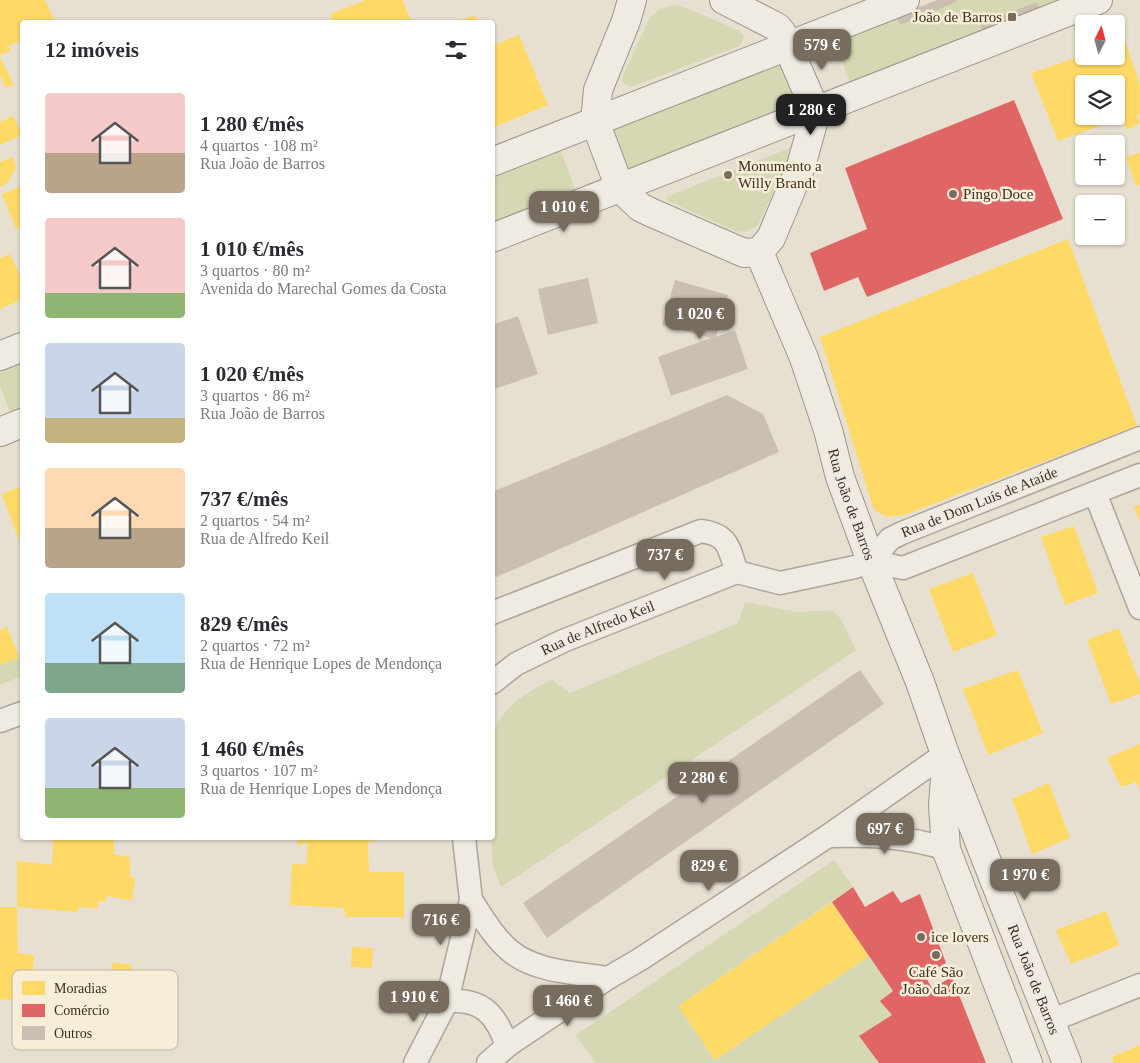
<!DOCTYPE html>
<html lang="pt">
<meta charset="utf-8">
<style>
:root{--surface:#fff;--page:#f7f7f7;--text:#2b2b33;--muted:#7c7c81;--accent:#786c5e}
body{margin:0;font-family:"Times New Roman",serif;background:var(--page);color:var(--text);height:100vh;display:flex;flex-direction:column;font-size:19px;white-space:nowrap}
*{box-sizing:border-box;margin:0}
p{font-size:16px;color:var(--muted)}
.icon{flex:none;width:28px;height:28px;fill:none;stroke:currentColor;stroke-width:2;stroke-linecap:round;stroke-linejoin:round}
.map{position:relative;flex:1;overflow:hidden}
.drawer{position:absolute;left:20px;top:20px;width:475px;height:820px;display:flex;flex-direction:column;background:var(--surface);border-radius:5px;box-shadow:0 1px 4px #0004}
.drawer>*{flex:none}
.needle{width:32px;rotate:6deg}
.fabs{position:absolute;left:1075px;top:15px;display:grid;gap:10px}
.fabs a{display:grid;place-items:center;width:50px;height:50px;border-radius:5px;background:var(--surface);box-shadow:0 1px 4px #0004;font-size:25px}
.price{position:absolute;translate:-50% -42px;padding:0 11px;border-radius:10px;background:var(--accent);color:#fff;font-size:16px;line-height:32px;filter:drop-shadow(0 1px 2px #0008)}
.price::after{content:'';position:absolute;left:50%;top:30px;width:15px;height:11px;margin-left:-8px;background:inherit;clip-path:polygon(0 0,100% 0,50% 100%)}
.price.selected{background:#222;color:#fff}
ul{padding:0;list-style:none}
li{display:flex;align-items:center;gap:15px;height:125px;padding:0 25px}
li span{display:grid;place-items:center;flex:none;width:140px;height:100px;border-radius:5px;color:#555}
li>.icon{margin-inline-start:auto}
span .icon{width:60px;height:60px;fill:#fffc;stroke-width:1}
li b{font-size:21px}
h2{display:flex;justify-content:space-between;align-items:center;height:60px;padding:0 25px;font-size:21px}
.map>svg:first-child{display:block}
</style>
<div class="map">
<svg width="1140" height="1063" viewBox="0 0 1140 1063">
<rect width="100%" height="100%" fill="#e7e0d1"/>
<path fill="#d6d7b3" d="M 956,0 L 1067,0 L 1041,11 L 1037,2 L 984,23 L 980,25 L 983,34 L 851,85 L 834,41 L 896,16 L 900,25 L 957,2 Z
M 674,5 L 686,8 L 740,31 L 744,37 L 742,42 L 739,46 L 631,87 L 624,84 L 622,78 L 649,19 L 659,9 Z
M 781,62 L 798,106 L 628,172 L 611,129 Z
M 560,148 L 576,192 L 493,225 L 493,175 Z
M 790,148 L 791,154 L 759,223 C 752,231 743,234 733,230 L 668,201 L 666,197 Z
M 22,361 L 22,410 L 11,415 L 0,386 L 0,369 Z
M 745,602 L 797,612 L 832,610 L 841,619 L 856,650 L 501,887 L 493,866 L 491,838 L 492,838 L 493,733 C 503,707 527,691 552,680 L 570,693 L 738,623 Z
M 22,656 L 22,676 L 0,685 L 0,665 Z
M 834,860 L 853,887 L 678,1006 L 715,1060 L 869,956 L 893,991 L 881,1001 L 892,1015 L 859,1036 L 879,1063 L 595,1063 L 576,1035 Z"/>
<path fill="#ffd966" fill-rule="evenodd" d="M 0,0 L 45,0 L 55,22 L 22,22 L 22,41 L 8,46 L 11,51 L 0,55 Z
M 366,0 L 403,0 L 411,22 L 334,22 L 330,14 Z
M 475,15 L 478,22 L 455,22 Z
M 519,35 L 548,105 L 492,128 L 492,46 Z
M 1125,41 L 1140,85 L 1140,114 L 1137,115 L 1140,123 L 1127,130 L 1121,118 L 1058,141 L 1031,73 L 1084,55 L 1116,56 L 1116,44 ZM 1084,84 L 1116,84 L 1116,116 L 1084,116 Z
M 0,57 L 14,85 L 6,88 L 0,75 Z
M 13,116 L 22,135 L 0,145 L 0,122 Z
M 1140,153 L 1140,185 L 1136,186 L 1126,157 Z
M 13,157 L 16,167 L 12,175 L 7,183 L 0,187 L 0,162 Z
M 22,186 L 22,227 L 16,229 L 2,194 Z
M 1068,239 L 1137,426 L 904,515 L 888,517 L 874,510 L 820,337 Z
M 10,254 L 22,280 L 22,299 L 0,309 L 0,258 Z
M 22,486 L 22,548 L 2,494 Z
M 1140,505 L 1140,522 L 1134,507 Z
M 1074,526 L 1098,593 L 1065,605 L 1041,537 Z
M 973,573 L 997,635 L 953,652 L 929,589 Z
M 7,627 L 19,657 L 0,665 L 0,630 Z
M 1119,628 L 1140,684 L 1140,694 L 1111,704 L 1087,640 Z
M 1018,670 L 1043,733 L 988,755 L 963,689 Z
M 1140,744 L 1140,790 L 1136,782 L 1121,787 L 1107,758 Z
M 1049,783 L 1070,838 L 1032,854 L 1012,799 Z
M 53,838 L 114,838 L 114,854 L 130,857 L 130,876 L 135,878 L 132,901 L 108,896 L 106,901 L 99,901 L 97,909 L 79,907 L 78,912 L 17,907 L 18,953 L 34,955 L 33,974 L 40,975 L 39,997 L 16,993 L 15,1000 L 0,999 L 0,907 L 17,907 L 17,861 L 52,865 Z
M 298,838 L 375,838 L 374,842 L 368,841 L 369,872 L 404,872 L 404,917 L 346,917 L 344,908 L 290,905 L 292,863 L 306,865 L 308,843 L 297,845 Z
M 832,902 L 869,956 L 715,1060 L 678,1006 Z
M 1106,911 L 1119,945 L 1071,964 L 1056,930 Z
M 352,947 L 373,948 L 372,968 L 351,967 Z
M 112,963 L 132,964 L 130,985 L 111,983 Z
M 1140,1045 L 1140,1063 L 1114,1063 L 1112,1057 Z"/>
<path fill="#e06666" d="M 1014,100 L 1063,219 L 867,297 L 858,277 L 824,291 L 810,253 L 867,229 L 845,168 Z
M 853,887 L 865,907 L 893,891 L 901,903 L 920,894 L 946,963 L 925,976 L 932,988 L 952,977 L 986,1063 L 879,1063 L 859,1036 L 892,1015 L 880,1001 L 893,991 L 832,902 Z"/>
<path fill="#cbbfb2" d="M 937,0 L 956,0 L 957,2 L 900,25 L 896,16 Z
M 1037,2 L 1041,11 L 983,34 L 980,24 Z
M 588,278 L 598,323 L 548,335 L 538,289 Z
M 675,280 L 728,295 L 716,337 L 735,330 L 748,369 L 671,396 L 658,357 L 711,338 L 662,325 Z
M 518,316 L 538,374 L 492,390 L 492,325 Z
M 727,395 L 763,414 L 779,452 L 492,579 L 492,492 Z
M 860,670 L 884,704 L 547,938 L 523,903 Z"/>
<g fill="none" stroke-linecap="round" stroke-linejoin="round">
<g stroke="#ada599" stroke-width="25">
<g id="street">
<path d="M 1095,493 L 1140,608"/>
<path d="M 871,561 L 903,568 L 1140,475"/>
<path d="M 492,613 L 701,531 C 730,535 728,548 737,572"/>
<path id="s1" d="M 492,683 L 516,664 L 563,641 L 737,572 L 780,583 L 855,567 L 871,561 L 890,539 L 902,533 L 1140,438"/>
<path d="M 0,721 L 22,713"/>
<path d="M 828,836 C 869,835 907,836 946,849"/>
<path d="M 471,900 C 483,918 493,936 509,950 C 534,972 577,973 608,978"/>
<path d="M 447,1001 C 483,999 496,1014 507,1046"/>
<path d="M 1050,1021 L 1140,985"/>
<path d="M 415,1063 L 447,1001 L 471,900 L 464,838"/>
<path d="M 488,1063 L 507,1046 L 608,978 L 639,960 L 828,836 L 945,754"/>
</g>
</g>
<g stroke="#9c958a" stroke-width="30">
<g id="secondary">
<path d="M 632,0 L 626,21 L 598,90 L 595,122 L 620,188 L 640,207 L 650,212 L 744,253 L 759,252 L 771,238 L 801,166 L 816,112 L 782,33 L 777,27 L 724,0"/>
<path d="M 492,162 L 905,0"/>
<path d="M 492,238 L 1098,0"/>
<path id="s2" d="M 759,252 L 804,358 L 828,430 L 840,477 L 871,561 L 920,682 L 945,754 L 993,877 L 1067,1063"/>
<path d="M 0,356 L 22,347"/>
<path d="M 0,432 L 22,423"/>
<path d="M 946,765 L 943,805 L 946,849 L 1028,1063"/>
</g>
</g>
<use href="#street" stroke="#efebe3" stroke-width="22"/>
<use href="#secondary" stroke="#efebe3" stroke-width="28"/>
</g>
<g fill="#786c5e" stroke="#f7eed8" stroke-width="2">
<rect x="1007" y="12" width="10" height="10" rx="2.5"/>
<circle cx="728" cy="175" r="5"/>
<circle cx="953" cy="194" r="5"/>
<circle cx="921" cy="937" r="5"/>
<circle cx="936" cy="955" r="5"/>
</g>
<g text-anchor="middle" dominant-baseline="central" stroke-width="5" stroke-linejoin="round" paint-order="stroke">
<g font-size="15" fill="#3d2e20" stroke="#f7eed8" text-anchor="start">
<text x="1002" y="17" text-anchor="end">João de Barros</text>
<text x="738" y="166">Monumento a<tspan x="738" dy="17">Willy Brandt</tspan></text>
<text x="963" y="194">Pingo Doce</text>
<text x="931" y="937">ice lovers</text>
<text x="936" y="972" text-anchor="middle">Café São<tspan x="936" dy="17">João da foz</tspan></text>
</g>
<g font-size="15" fill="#3d2e20" stroke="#f7eed8">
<text stroke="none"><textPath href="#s2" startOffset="269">Rua João de Barros</textPath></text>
<text stroke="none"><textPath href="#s1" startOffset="534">Rua de Dom Luís de Ataíde</textPath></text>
<text stroke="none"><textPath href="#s1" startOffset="120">Rua de Alfredo Keil</textPath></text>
<text stroke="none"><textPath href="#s2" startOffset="778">Rua João de Barros</textPath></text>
</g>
</g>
<rect x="12" y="970" width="166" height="80" rx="8" fill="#f7eed8" stroke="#bfb4a1" stroke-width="1"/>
<rect x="22" y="981" width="23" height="14" fill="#ffd966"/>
<rect x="22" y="1004" width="23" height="13" fill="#e06666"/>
<rect x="22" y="1026" width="23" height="14" fill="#cbbfb2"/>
<g font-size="14" fill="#3d2e20">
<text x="54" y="993">Moradias</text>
<text x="54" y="1015">Comércio</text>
<text x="54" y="1038">Outros</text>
</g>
</svg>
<div class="fabs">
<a><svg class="needle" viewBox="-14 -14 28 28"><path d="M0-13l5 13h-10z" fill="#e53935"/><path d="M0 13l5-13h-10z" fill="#7c7c81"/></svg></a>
<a><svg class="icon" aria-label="layers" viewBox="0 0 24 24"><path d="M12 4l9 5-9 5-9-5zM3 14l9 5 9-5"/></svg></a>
<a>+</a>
<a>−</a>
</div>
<b class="price" style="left:822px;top:71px">579 €</b>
<b class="price selected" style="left:811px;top:136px">1 280 €</b>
<b class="price" style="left:564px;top:233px">1 010 €</b>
<b class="price" style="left:700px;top:340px">1 020 €</b>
<b class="price" style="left:665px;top:581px">737 €</b>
<b class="price" style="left:703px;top:804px">2 280 €</b>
<b class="price" style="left:885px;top:855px">697 €</b>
<b class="price" style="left:709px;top:892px">829 €</b>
<b class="price" style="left:1025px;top:901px">1 970 €</b>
<b class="price" style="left:441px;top:946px">716 €</b>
<b class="price" style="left:414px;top:1023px">1 910 €</b>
<b class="price" style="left:568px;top:1027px">1 460 €</b>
<section class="drawer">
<h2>12 imóveis<svg class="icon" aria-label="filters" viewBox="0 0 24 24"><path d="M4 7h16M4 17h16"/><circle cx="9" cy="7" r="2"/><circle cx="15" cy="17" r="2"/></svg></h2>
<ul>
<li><span style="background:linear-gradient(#f6c9c9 60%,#b9a48a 0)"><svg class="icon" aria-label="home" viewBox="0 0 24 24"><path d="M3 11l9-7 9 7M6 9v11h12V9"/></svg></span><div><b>1 280 €/mês</b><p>4 quartos · 108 m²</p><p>Rua João de Barros</p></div></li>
<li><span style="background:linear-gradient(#f6c9c9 75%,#8fb573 0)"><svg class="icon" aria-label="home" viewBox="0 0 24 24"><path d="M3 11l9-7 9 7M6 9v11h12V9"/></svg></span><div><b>1 010 €/mês</b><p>3 quartos · 80 m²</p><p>Avenida do Marechal Gomes da Costa</p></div></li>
<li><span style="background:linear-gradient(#c9d6e8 75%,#c2b280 0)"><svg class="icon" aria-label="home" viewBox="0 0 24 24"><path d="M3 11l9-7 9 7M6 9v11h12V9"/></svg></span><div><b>1 020 €/mês</b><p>3 quartos · 86 m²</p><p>Rua João de Barros</p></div></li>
<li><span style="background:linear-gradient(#ffd9b3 60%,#b9a48a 0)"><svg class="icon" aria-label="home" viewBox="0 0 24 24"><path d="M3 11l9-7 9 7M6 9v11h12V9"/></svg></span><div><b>737 €/mês</b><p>2 quartos · 54 m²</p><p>Rua de Alfredo Keil</p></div></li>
<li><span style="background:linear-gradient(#bfe0f5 70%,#7fa58c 0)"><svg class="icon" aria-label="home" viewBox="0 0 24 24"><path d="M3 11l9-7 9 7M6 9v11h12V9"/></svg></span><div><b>829 €/mês</b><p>2 quartos · 72 m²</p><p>Rua de Henrique Lopes de Mendonça</p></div></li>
<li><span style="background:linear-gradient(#c9d6e8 70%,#8fb573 0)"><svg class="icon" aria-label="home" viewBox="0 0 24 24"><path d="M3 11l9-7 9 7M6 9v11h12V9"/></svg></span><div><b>1 460 €/mês</b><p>3 quartos · 107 m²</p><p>Rua de Henrique Lopes de Mendonça</p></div></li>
</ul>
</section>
</div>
